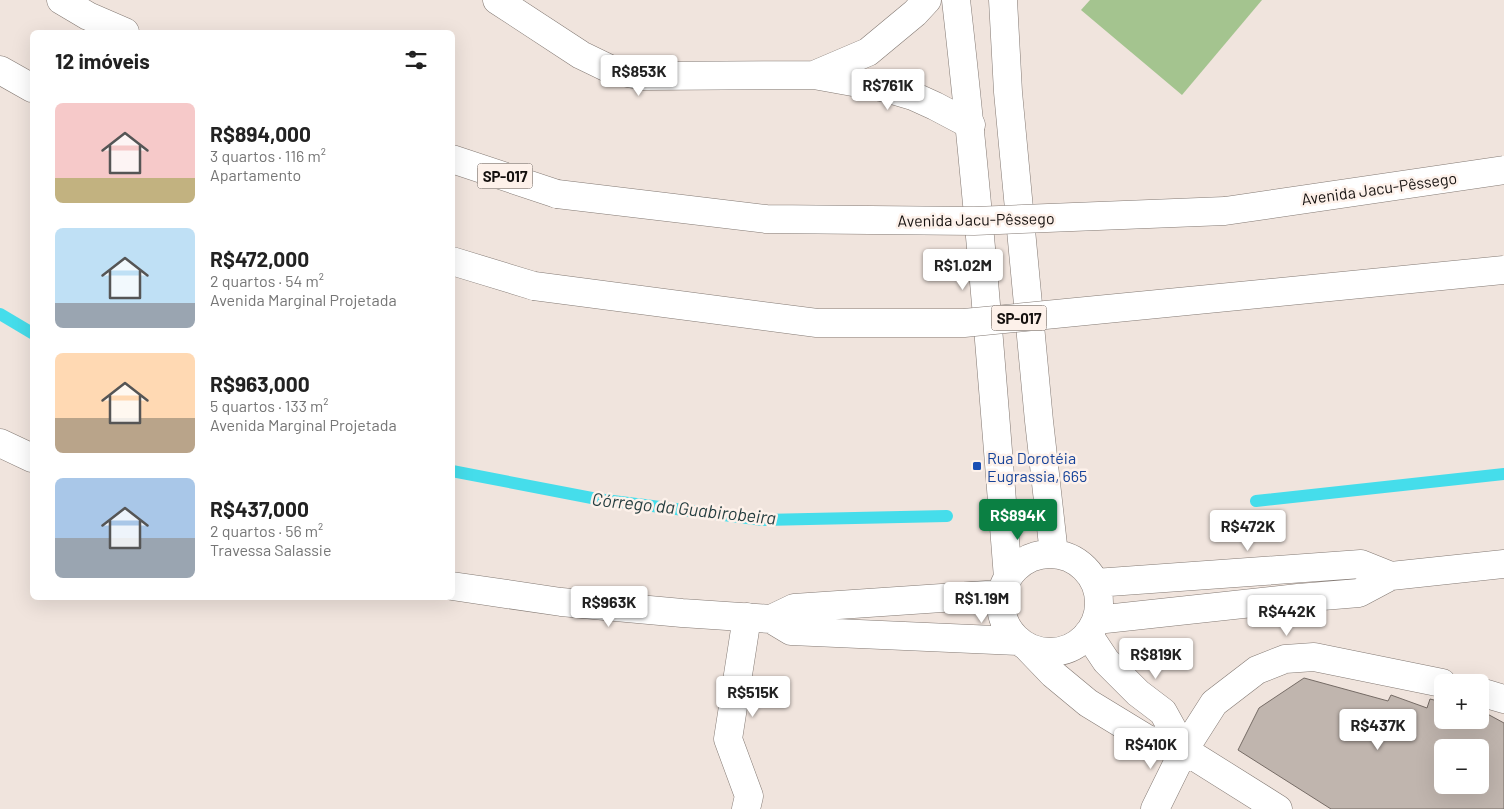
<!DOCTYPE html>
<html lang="pt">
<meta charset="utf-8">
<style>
:root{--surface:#fff;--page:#f2f2f2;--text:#222;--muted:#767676;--accent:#0b8043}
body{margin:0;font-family:Barlow,sans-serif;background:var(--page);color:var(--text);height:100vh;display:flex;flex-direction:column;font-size:19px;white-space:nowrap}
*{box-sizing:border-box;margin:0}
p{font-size:16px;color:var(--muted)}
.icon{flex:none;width:28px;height:28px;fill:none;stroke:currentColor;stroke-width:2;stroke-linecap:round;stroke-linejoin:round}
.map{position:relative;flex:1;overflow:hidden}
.side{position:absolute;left:30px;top:30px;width:425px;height:570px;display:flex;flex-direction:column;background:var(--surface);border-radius:8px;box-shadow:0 5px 20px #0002}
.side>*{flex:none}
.controls{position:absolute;left:1434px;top:674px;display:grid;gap:10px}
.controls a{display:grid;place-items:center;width:55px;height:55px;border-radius:8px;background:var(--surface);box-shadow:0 5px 20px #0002;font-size:25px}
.price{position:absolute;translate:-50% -42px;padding:0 11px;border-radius:5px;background:#fff;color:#222;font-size:16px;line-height:32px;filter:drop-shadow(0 1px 2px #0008)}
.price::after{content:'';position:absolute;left:50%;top:30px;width:15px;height:11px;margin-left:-8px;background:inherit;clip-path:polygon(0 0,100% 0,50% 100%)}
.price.on{background:var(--accent);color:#fff}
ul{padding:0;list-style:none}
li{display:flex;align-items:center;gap:15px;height:125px;padding:0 25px}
li span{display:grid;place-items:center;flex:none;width:140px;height:100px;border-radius:8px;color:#555}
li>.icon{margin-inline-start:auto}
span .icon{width:60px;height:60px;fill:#fffc;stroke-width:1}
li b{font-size:21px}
h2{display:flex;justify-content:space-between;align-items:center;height:60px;padding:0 25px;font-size:21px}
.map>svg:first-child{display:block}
</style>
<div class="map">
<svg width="1504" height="809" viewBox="0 0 1504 809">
<rect width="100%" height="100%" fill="#f0e4dd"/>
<path fill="#a4c48f" d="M 1090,0 L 1262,0 L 1182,95 L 1081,10 Z"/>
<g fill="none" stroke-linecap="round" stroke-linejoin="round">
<path stroke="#45ddeb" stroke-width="12" d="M 0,314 L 32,333
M 452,471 L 597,499 L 763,520 L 947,516
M 1256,501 L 1504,474"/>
</g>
<path fill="#c0b5ae" stroke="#756b65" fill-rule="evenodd" d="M 1304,678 L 1388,701 L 1391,695 L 1427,708 L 1430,699 L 1442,702 L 1442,720 L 1480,720 L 1480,710 L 1504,723 L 1504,809 L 1331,809 L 1238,750 L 1259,708 ZM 1442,748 L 1480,748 L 1480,785 L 1442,785 Z"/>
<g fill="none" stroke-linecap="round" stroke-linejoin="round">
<g stroke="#837973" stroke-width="29">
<path id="minor" d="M 497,0 L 581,55 L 612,70 L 644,76 L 814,75 L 886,88 L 913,96 L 935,106 L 971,125
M 814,75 L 868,52 L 915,13 L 927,0
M 1088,634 L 1106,661 L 1138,693 L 1163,712 L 1184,750
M 1029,649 L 1053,674 L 1088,703 L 1147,739 L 1184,750 L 1278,809
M 1480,692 L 1504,699
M 746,809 L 749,796 L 728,739 L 747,617
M 1155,809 L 1184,750 L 1214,703 L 1257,670 L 1285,659 L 1314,657 L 1442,683"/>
</g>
<g stroke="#837973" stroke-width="29">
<path id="major" d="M 956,0 C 978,192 993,385 1008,578
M 1003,0 L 1008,92 L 1039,421 L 1054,554
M 0,443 L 32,458
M1001 603a49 49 0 1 1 98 0a49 49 0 1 1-98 0Z
M 1095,583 L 1361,564 L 1391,576
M 452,586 L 561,602 L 682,613 L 771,619 L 791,631 L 1018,641
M 771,619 L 794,608 L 1001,594
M 1096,620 L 1298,598 L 1359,593 L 1391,576 L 1504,564"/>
</g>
<g stroke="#837973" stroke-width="29">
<path id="highway" d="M 61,0 L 88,16 L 125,32
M 0,70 L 32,88
M 452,159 L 557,194
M 452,261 L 534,286"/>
</g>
<use href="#minor" stroke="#fff" stroke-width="28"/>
<use href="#major" stroke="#fff" stroke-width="28"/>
<use href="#highway" stroke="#fff" stroke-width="28"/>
<g stroke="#837973" stroke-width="29" stroke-linecap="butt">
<path id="highway-bridge" d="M 557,194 L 766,219 L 974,221 L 1225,211 L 1504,170
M 534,286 L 817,323 L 964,323 L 1504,270"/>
</g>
<use href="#highway-bridge" stroke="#fff" stroke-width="28"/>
</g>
<rect fill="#1a4fb4" stroke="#fdf1ea" stroke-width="2" x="972" y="461" width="10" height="10" rx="2.5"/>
<g text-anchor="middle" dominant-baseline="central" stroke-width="5" stroke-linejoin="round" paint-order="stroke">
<g fill="#fdf1ea" stroke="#5b5451" stroke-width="1">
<rect x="477.5" y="163.5" width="55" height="25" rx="4"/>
<rect x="991.5" y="305.5" width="55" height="25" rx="4"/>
</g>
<g font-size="15" font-weight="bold" fill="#15110f">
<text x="505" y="176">SP-017</text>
<text x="1019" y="318">SP-017</text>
</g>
<g font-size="16" fill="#15110f" stroke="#fdf1ea">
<text transform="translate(1379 188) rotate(-8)">Avenida Jacu-Pêssego</text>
<text transform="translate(976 219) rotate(-1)">Avenida Jacu-Pêssego</text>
</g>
<g font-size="16" fill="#164399" stroke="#fdf1ea" text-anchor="start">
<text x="987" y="457">Rua Dorotéia<tspan x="987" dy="18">Eugrassia, 665</tspan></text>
</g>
<g font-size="18" font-style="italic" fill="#263f41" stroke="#fdf1ea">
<text transform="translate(684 508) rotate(6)">Córrego da Guabirobeira</text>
</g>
</g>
</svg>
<div class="controls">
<a>+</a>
<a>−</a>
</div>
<b class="price" style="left:639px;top:97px">R$853K</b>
<b class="price" style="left:888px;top:111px">R$761K</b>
<b class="price" style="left:963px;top:291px">R$1.02M</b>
<b class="price on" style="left:1018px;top:541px">R$894K</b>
<b class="price" style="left:1248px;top:552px">R$472K</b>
<b class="price" style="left:982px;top:624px">R$1.19M</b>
<b class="price" style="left:609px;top:628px">R$963K</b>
<b class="price" style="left:1287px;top:637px">R$442K</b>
<b class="price" style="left:1156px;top:680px">R$819K</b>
<b class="price" style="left:753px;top:718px">R$515K</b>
<b class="price" style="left:1378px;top:751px">R$437K</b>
<b class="price" style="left:1151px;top:770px">R$410K</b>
<section class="side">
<h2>12 imóveis<svg class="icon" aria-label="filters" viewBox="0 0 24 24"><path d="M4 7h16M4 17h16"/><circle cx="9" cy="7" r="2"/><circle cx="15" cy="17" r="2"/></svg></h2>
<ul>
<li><span style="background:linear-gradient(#f6c9c9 75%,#c2b280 0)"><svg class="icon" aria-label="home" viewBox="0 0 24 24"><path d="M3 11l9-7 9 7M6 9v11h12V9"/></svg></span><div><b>R$894,000</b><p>3 quartos · 116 m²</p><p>Apartamento</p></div></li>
<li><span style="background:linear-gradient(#bfe0f5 75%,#9aa5b1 0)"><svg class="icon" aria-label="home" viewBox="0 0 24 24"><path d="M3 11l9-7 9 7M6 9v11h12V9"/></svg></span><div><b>R$472,000</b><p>2 quartos · 54 m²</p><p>Avenida Marginal Projetada</p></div></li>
<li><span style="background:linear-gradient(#ffd9b3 65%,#b9a48a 0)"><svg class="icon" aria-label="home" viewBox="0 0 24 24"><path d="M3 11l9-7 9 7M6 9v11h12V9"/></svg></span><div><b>R$963,000</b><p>5 quartos · 133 m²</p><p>Avenida Marginal Projetada</p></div></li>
<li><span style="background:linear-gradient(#a9c7e8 60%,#9aa5b1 0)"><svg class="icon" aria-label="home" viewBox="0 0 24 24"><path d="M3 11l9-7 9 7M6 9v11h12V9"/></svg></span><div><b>R$437,000</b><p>2 quartos · 56 m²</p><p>Travessa Salassie</p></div></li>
</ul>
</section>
</div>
